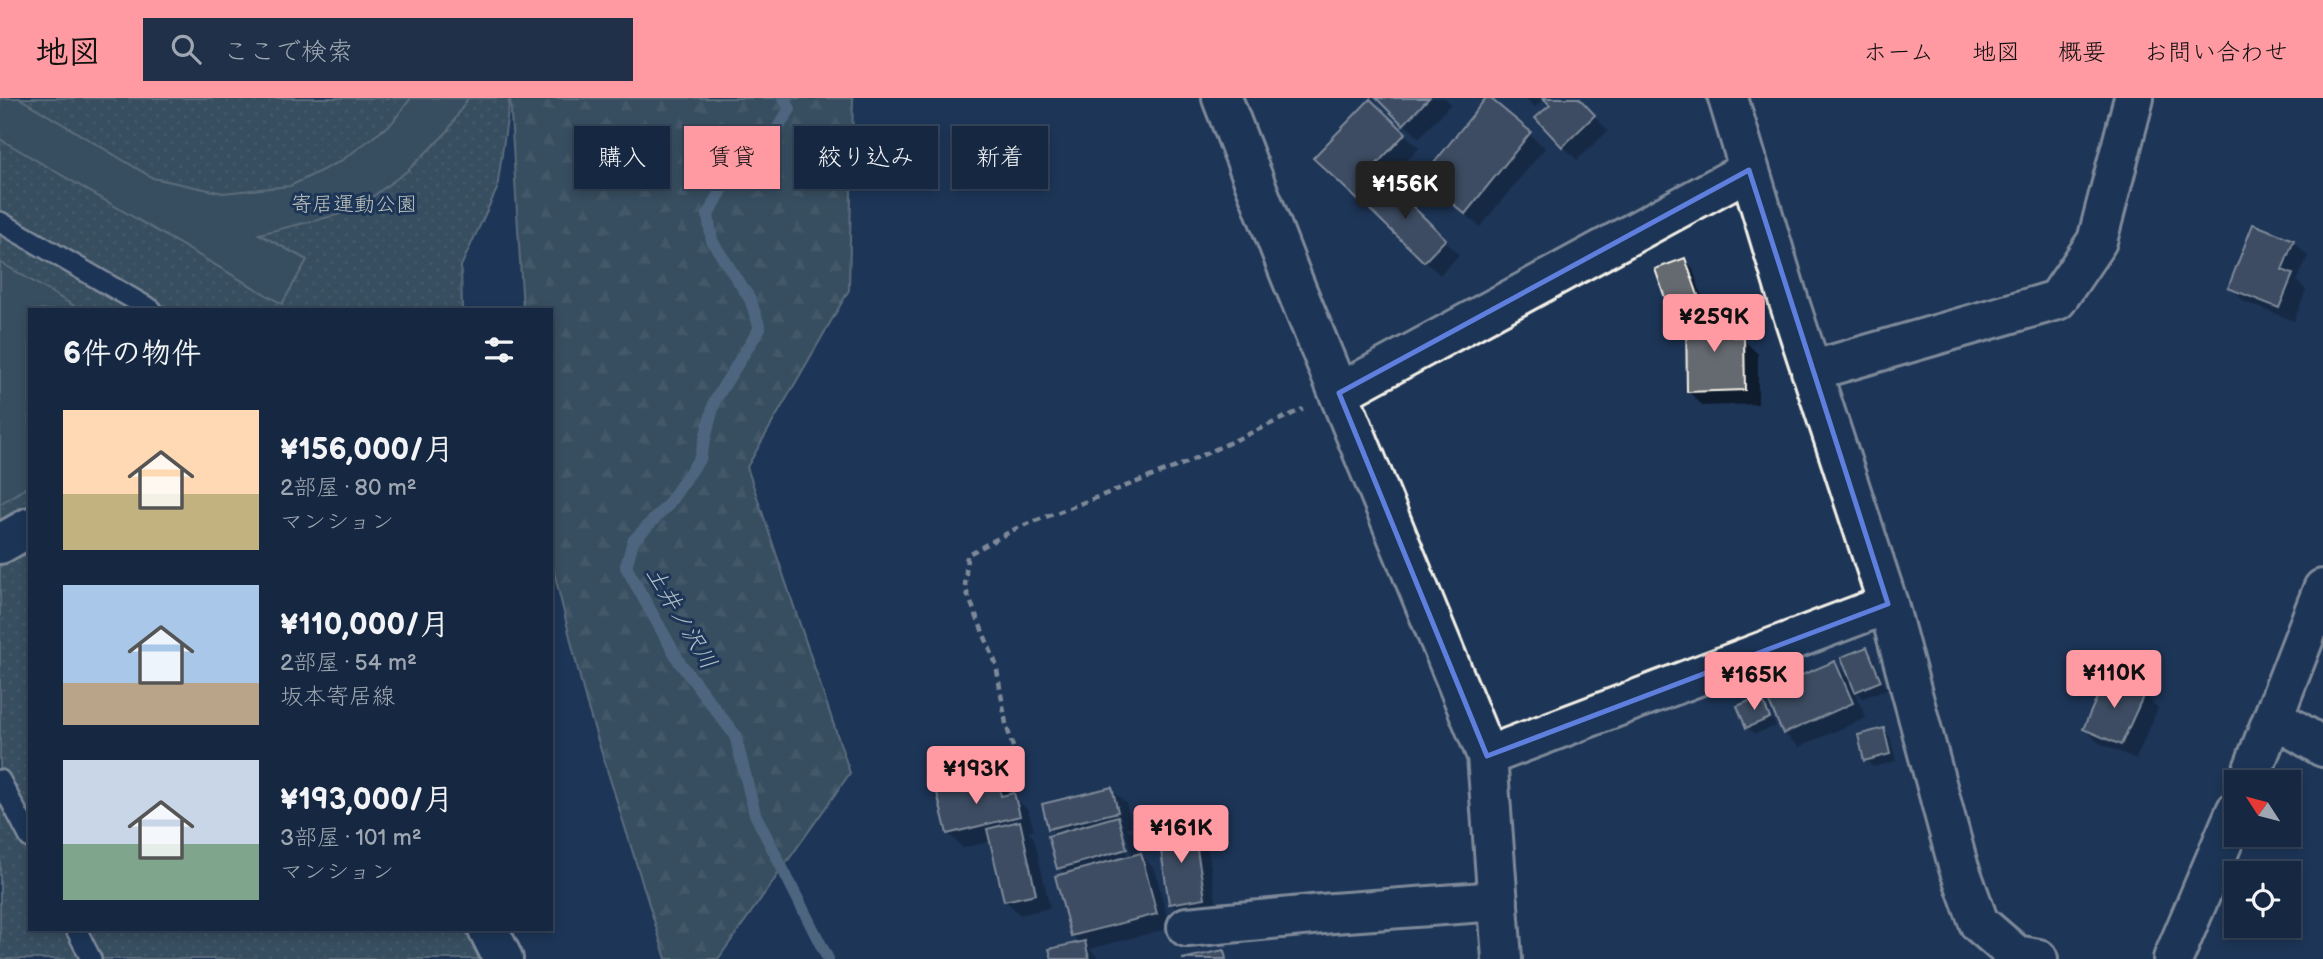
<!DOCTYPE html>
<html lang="ja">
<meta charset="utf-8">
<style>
:root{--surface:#162841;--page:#1f3048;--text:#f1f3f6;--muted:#9ea6b1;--line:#35445a;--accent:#ff9aa2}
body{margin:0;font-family:"Balsamiq Sans","Klee One",sans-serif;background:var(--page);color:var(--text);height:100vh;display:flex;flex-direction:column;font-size:26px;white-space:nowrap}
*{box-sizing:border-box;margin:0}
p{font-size:23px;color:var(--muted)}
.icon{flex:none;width:38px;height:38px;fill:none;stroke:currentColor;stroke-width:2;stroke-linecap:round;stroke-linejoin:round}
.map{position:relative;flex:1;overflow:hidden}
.panel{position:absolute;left:28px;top:210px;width:525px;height:623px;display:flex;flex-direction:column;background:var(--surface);border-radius:0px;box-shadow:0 4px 10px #0003,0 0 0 2px var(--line)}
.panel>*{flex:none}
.banner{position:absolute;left:574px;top:28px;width:665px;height:63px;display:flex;gap:14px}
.needle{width:46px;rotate:306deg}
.controls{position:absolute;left:2224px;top:672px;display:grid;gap:14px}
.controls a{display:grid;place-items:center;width:77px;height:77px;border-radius:0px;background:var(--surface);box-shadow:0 4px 10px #0003,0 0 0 2px var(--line);font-size:35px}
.price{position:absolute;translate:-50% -60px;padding:0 16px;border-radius:7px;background:var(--accent);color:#111;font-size:23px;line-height:46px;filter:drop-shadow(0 2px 4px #0008)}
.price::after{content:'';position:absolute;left:50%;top:42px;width:21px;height:16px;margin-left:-10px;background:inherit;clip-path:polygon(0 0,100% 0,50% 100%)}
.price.current{background:#222;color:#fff}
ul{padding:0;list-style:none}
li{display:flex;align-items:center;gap:21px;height:175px;padding:0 35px}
li span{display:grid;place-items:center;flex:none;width:196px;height:140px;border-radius:0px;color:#555}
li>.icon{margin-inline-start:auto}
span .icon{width:84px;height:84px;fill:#fffc;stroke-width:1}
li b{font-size:30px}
h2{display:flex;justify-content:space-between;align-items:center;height:84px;padding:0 35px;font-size:30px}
.chip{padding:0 24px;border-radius:0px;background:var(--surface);box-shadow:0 4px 10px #0003,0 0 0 2px var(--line);font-size:24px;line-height:63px}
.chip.current{background:var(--accent);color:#111}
header{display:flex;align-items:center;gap:42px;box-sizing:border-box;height:98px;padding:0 35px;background:var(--accent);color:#111}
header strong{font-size:33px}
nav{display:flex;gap:38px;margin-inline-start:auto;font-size:24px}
.search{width:490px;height:63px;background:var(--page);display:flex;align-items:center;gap:18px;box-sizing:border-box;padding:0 24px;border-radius:0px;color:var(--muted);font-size:26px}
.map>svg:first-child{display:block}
</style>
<header>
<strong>地図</strong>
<div class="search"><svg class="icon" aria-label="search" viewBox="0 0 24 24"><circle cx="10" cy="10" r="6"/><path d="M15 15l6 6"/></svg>ここで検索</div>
<nav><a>ホーム</a><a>地図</a><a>概要</a><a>お問い合わせ</a></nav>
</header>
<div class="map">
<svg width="2323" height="861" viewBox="0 0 2323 861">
<defs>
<pattern id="grass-dots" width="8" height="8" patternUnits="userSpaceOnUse" patternTransform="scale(1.75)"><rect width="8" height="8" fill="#596e6a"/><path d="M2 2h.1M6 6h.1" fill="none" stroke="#71837f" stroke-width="1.8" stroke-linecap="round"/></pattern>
<pattern id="forest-firs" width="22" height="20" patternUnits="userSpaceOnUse" patternTransform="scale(1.75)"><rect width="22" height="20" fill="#596e6a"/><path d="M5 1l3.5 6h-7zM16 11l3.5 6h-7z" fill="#71837f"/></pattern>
</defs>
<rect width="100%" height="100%" fill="#1d3557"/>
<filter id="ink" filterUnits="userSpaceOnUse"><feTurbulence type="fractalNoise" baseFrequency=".0143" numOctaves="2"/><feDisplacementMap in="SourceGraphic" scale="14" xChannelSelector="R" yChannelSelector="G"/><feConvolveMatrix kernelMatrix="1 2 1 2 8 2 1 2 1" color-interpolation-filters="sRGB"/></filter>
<g filter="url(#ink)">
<path fill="url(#grass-dots)" stroke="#a6b0a9" stroke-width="2" d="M 0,0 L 510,0 L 497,91 L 461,168 L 462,212 L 30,212 L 30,831 L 474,831 L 488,861 L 0,861 Z"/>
<path fill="url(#forest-firs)" stroke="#a6b0a9" stroke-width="2" d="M 510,0 L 853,0 L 849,192 L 747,369 L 850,675 L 718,861 L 666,861 L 586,604 L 551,462 L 551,212 L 523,212 Z"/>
<path fill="#596e6a" stroke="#a6b0a9" stroke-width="2" d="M 0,0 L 19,0 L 153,80 L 223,95 L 290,88 L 341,63 L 391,26 L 411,0 L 468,0 L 447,34 L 407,73 L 368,102 L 337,117 L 259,136 L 307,162 L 282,206 L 0,41 Z
M 0,164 L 81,212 L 30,212 L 30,387 L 0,406 Z"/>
<path fill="#0007" fill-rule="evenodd" d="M 1378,0 L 1445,0 L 1451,6 L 1419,40 Z
M 1525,0 L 1544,0 L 1535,9 Z
M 1546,0 L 1578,0 L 1608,33 L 1577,62 L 1563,48 L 1552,7 Z
M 1488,1 L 1545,50 L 1480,129 L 1424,80 Z
M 1405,36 L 1419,50 L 1386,85 L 1459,157 L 1440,177 L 1330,75 Z
M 2293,143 L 2308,158 L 2297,183 L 2306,192 L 2294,223 L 2245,204 L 2230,189 Z
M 1685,162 L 1692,169 L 1706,210 L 1679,221 L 1672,213 L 1657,172 Z
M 1731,217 L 1746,232 L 1746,244 L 1758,256 L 1758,306 L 1703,308 L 1688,293 Z
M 1866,551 L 1873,558 L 1887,591 L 1863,600 L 1854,591 L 1866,620 L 1799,649 L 1784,635 L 1835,565 L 1852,582 Z
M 2144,596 L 2158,610 L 2136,661 L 2099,645 L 2085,631 Z
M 1760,600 L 1767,607 L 1776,628 L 1755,636 L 1747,629 Z
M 1883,631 L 1890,639 L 1896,663 L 1873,669 L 1866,662 Z
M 997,682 L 1028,712 L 1034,732 L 1028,734 L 1034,740 L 1050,810 L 1020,817 L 1005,802 L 991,743 L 963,750 L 949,736 Z
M 1111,691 L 1126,705 L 1132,729 L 1127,730 L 1133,735 L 1139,758 L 1141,757 L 1155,772 L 1170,830 L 1090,851 L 1099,861 L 1053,861 L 1080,846 L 1072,837 L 1066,777 L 1059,770 L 1057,737 L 1050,730 ZM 1121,735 L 1125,735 L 1131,759 L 1128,760 Z
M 1193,730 L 1207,744 L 1218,815 L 1186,820 L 1171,805 Z"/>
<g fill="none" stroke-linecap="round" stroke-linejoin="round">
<path stroke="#89a0af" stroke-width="12" d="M 784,0 L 790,11 L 771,40 L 728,81 L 708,117 L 712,143 L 750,201 L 760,230 L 715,302 L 700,360 L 667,408 L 633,443 L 626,469 L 680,565 L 735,637 L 755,716 L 828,861"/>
</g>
<path fill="#65696f" stroke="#f4f1e8" stroke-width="2" d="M 1376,0 L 1429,0 L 1403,27 Z
M 1486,0 L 1490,0 L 1531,34 L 1465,116 L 1422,80 Z
M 1543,0 L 1579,0 L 1595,17 L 1562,49 L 1535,20 L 1550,7 Z
M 1370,1 L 1406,35 L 1373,70 L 1382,78 L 1359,103 L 1313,60 Z
M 1386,82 L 1446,141 L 1424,164 L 1363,105 Z
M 2253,126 L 2294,142 L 2282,172 L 2293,176 L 2279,210 L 2228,190 Z
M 1685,160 L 1700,203 L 1670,214 L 1655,171 Z
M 1732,216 L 1733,239 L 1744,239 L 1745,292 L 1687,294 L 1686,217 Z
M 1867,549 L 1881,583 L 1855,594 L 1841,559 Z
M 1835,563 L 1853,605 L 1783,636 L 1764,593 Z
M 2107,577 L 2145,594 L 2121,647 L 2083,631 Z
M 1761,598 L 1770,620 L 1746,630 L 1737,608 Z
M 1884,630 L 1890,656 L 1864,663 L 1858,637 Z
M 997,680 L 1001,698 L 1014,695 L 1020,718 L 947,736 L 937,695 Z
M 1112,689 L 1118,714 L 1048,731 L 1042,706 Z
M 1118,718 L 1127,751 L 1057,771 L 1048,738 Z
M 1020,723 L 1036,796 L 1004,803 L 987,731 Z
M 1193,728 L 1205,800 L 1169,806 L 1158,733 Z
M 1141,755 L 1157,816 L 1071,838 L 1055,778 Z
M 1085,843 L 1089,861 L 1052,861 L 1049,851 Z
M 1224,852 L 1226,861 L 1182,861 Z"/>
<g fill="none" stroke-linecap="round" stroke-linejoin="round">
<g stroke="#f4f1e8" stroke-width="24">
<path id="service" d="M 0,124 L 152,212
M 0,682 L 30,740
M 76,831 L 91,861"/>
</g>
<g stroke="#f4f1e8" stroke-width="44">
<path id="minor" d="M 1222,0 L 1290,176 L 1487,658 L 1502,861
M 1728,0 L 1789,204 L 1888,506 L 1958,767 L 1979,825 L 2016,857 L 2038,861
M 1811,273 L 2057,202 L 2097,143 L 2134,0
M 1339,295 L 1749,72
M 0,446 L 30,429
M 2275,620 L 2323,649
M 1487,658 L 1888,506
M 1187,829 L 1333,815 L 1498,803
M 488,831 L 503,861"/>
</g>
<g stroke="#f4f1e8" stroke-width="44">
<path id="secondary" d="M 2248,684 L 2323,491
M 2173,861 L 2236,713"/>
</g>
<path stroke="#f4f1e8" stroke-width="4.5" stroke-dasharray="7 5" stroke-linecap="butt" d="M 1020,672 L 1006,626 L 996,566 L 965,490 L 967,457 L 1017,430 L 1181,367 L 1303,311"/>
<use href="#service" stroke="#1d3557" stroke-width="19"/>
<use href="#minor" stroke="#1d3557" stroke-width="38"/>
<use href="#secondary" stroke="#1d3557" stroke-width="38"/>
</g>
</g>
<path d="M0 0H2323V861H0ZM 1749,72 L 1888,506 L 1487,658 L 1339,295 Z" fill="#1d3557" fill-opacity=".55" fill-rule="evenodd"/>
<path fill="none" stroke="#5e7fdd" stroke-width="5" stroke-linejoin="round" d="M 1749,72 L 1888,506 L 1487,658 L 1339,295 Z"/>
<g text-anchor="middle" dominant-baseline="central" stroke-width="6" stroke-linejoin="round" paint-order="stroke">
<g font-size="21" fill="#bec3bc" stroke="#1d3557">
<text x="354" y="106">寄居運動公園</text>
</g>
<g font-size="23" font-style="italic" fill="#b5c2c7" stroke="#1d3557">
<text transform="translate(681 520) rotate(59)">土井ノ沢川</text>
</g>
</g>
</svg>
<div class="controls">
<a><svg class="needle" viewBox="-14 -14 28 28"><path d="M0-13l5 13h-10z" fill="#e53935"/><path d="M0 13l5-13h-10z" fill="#9ea6b1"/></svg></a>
<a><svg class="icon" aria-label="locate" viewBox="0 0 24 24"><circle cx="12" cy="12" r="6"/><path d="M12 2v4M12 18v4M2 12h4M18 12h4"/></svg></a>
</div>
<b class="price current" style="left:1405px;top:123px">¥156K</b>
<b class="price" style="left:1714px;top:256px">¥259K</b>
<b class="price" style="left:2114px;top:612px">¥110K</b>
<b class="price" style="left:1754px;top:614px">¥165K</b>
<b class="price" style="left:976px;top:708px">¥193K</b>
<b class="price" style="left:1181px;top:767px">¥161K</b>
<div class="banner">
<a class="chip">購入</a>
<a class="chip current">賃貸</a>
<a class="chip">絞り込み</a>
<a class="chip">新着</a>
</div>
<section class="panel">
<h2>6件の物件<svg class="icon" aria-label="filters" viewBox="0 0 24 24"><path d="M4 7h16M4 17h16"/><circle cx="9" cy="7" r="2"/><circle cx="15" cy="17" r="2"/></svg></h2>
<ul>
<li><span style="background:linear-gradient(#ffd9b3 60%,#c2b280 0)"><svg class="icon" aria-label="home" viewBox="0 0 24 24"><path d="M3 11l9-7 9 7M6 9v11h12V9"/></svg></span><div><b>¥156,000/月</b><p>2部屋 · 80 m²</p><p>マンション</p></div></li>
<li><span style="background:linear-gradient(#a9c7e8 70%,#b9a48a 0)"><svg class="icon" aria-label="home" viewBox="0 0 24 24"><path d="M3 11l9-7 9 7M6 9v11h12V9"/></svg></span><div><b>¥110,000/月</b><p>2部屋 · 54 m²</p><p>坂本寄居線</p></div></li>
<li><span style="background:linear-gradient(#c9d6e8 60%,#7fa58c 0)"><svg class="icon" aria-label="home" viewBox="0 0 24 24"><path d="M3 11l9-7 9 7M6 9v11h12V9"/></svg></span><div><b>¥193,000/月</b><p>3部屋 · 101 m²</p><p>マンション</p></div></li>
</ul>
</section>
</div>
